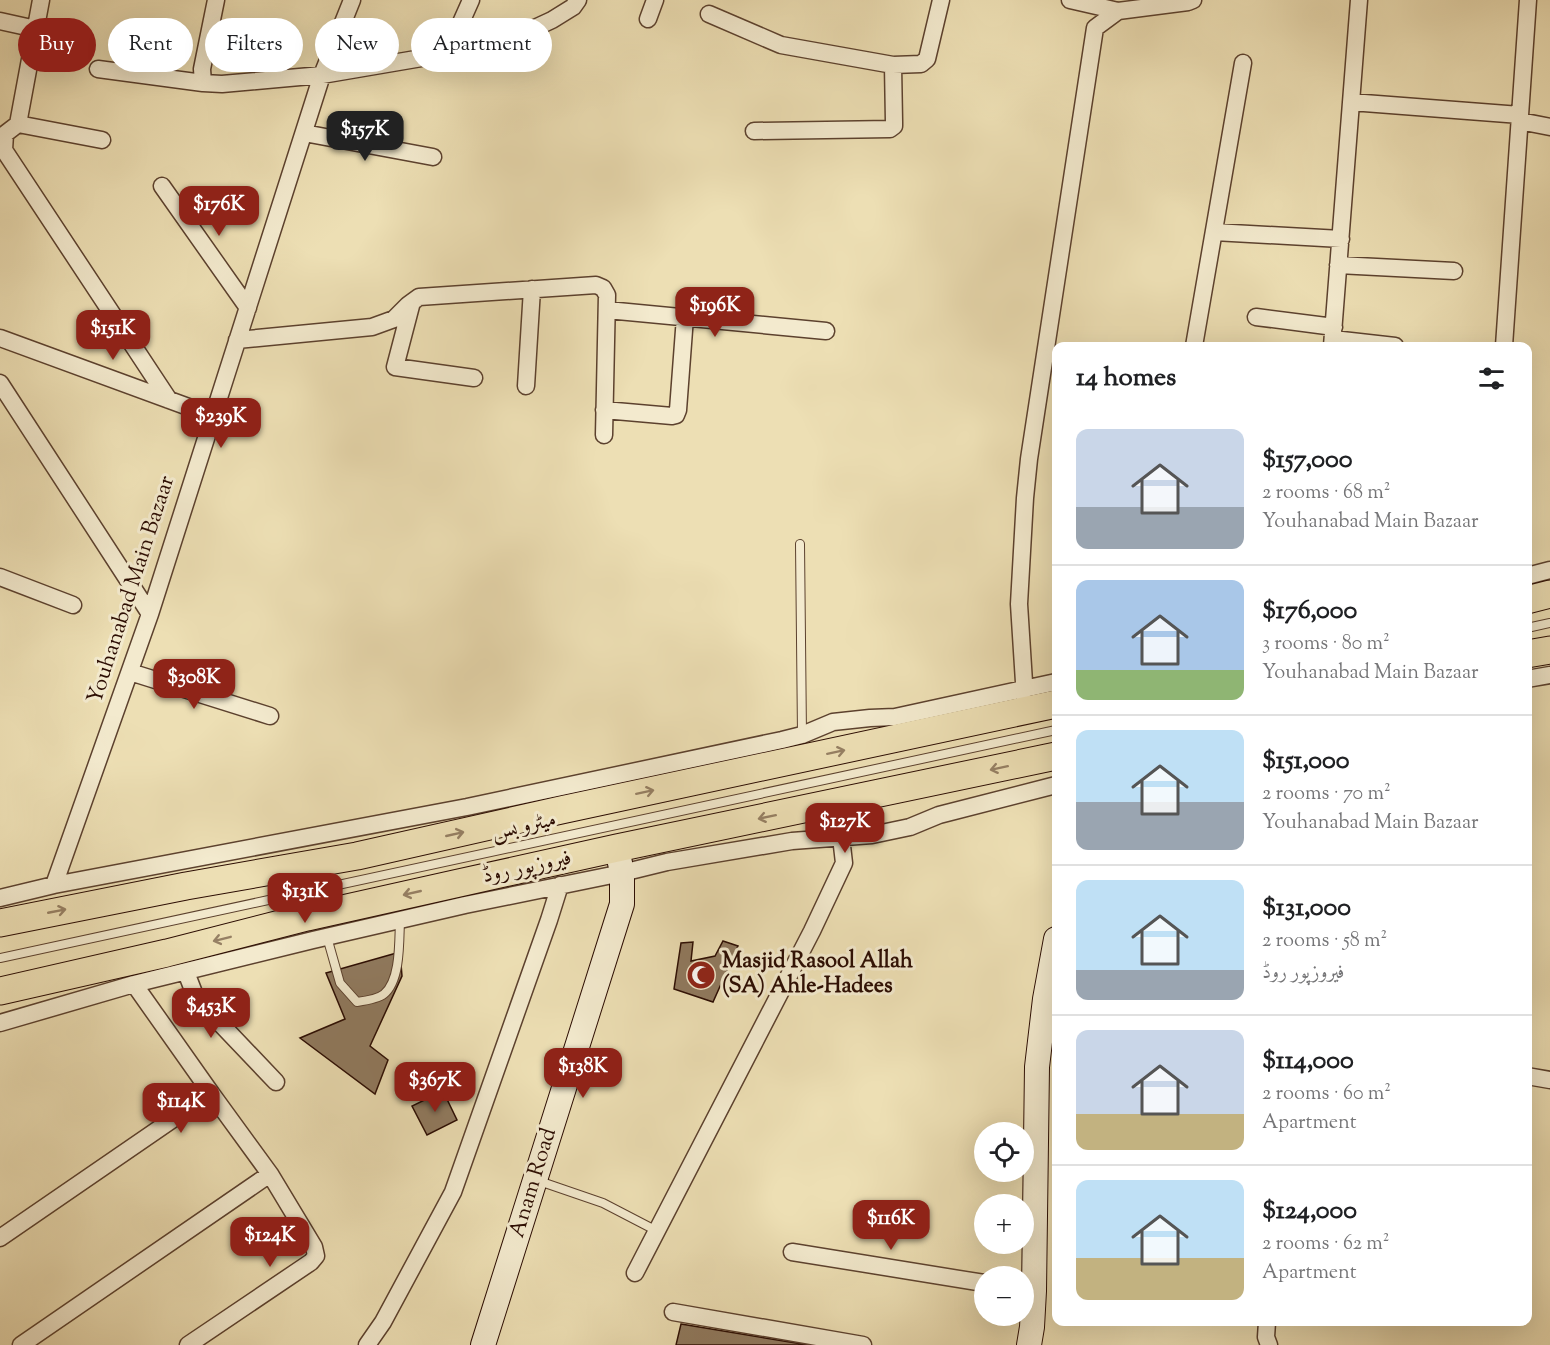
<!DOCTYPE html>
<meta charset="utf-8">
<style>
:root{--surface:#fff;--page:#f2f2f2;--text:#202124;--muted:#757577;--line:#e0e0e0;--accent:#8f2418}
body{margin:0;font-family:"Sorts Mill Goudy",Amiri,serif;background:var(--page);color:var(--text);height:100vh;display:flex;flex-direction:column;font-size:22px;white-space:nowrap}
*{box-sizing:border-box;margin:0}
p{font-size:20px;color:var(--muted)}
.icon{flex:none;width:33px;height:33px;fill:none;stroke:currentColor;stroke-width:2;stroke-linecap:round;stroke-linejoin:round}
.map{position:relative;flex:1;overflow:hidden}
.sheet{position:absolute;left:1052px;top:342px;width:480px;height:984px;display:flex;flex-direction:column;background:var(--surface);border-radius:12px;box-shadow:0 6px 24px #0002}
.sheet>*{flex:none}
.guide{position:absolute;left:18px;top:18px;width:570px;height:54px;display:flex;gap:12px}
.fabs{position:absolute;left:974px;top:1122px;display:grid;gap:12px}
.fabs a{display:grid;place-items:center;width:60px;height:60px;border-radius:50%;background:var(--surface);box-shadow:0 6px 24px #0002;font-size:30px}
.price{position:absolute;translate:-50% -51px;padding:0 14px;border-radius:12px;background:var(--accent);color:#fff;font-size:20px;line-height:39px;filter:drop-shadow(0 2px 3px #0008)}
.price::after{content:'';position:absolute;left:50%;top:36px;width:18px;height:14px;margin-left:-9px;background:inherit;clip-path:polygon(0 0,100% 0,50% 100%)}
.price.selected{background:#222;color:#fff}
ul{padding:0;list-style:none}
li{display:flex;align-items:center;gap:18px;height:150px;padding:0 24px}
li+li{border-top:2px solid var(--line)}
li span{display:grid;place-items:center;flex:none;width:168px;height:120px;border-radius:12px;color:#555}
li>.icon{margin-inline-start:auto}
span .icon{width:72px;height:72px;fill:#fffc;stroke-width:1}
li b{font-size:26px}
h2{display:flex;justify-content:space-between;align-items:center;height:72px;padding:0 24px;font-size:26px}
.tag{padding:0 21px;border-radius:27px;background:var(--surface);box-shadow:0 6px 24px #0002;font-size:21px;line-height:54px}
.tag.selected{background:var(--accent);color:#fff}
.map>svg:first-child{display:block}
</style>
<div class="map">
<svg width="1550" height="1345" viewBox="0 0 1550 1345">
<rect width="100%" height="100%" fill="#eddfb4"/>
<filter id="stains"><feTurbulence type="fractalNoise" baseFrequency=".00333" numOctaves="4"/><feColorMatrix values="0 0 0 0 .2 0 0 0 0 .09 0 0 0 0 .02 0 0 0 .5 -.17"/></filter>
<radialGradient id="worn" r=".72"><stop offset=".6" stop-color="#630" stop-opacity="0"/><stop offset="1" stop-color="#630" stop-opacity=".3"/></radialGradient>
<path fill="#907a5f" stroke="#2b0c02" stroke-width="1.5" d="M 723,941 L 738,946 L 713,1002 L 674,989 L 681,943 L 693,942 L 691,961 L 715,956 Z
M 400,952 L 402,976 L 370,1046 L 388,1060 L 375,1094 L 300,1038 L 345,1019 L 326,973 Z
M 443,1091 L 457,1120 L 427,1135 L 412,1106 Z
M 681,1324 L 808,1345 L 676,1345 Z"/>
<g fill="none" stroke-linecap="round" stroke-linejoin="round">
<g stroke="#5c412e" stroke-width="10">
<path id="lane" d="M 800,544 L 802,735
M 1527,628 L 1550,623
M 327,937 L 340,983 L 357,1002 C 364,1001 378,999 384,994 C 401,980 399,940 400,920
M 0,958 L 1056,730
M 536,1180 L 603,1203 L 657,1231"/>
</g>
<g stroke="#5c412e" stroke-width="19">
<path id="street" d="M 41,0 L 18,124 L 5,134 L 4,150 L 169,400
M 216,0 L 202,69 L 203,83 L 222,84 L 322,75 L 498,45 L 552,20 L 573,7 L 578,0
M 1070,0 L 1118,11
M 709,14 L 781,45 L 893,65 L 921,64 L 927,59 L 941,0
M 648,19 L 655,0
M 0,21 L 36,29
M 447,54 L 471,0
M 98,69 L 203,83
M 1351,102 L 1520,115
M 1520,121 L 1550,127
M 18,124 L 102,140
M 754,131 L 890,129 L 894,126 L 894,122 L 893,65
M 304,133 L 433,157
M 162,186 L 248,308
M 1214,232 L 1341,239
M 1338,265 L 1454,271
M 412,302 L 395,367 L 474,378
M 607,310 L 826,331
M 1256,317 L 1334,327
M 0,338 L 213,416
M 1333,339 L 1395,346
M 237,340 L 372,327 L 394,319 L 408,305 L 419,297 L 596,285 L 603,288 L 607,295 L 604,435
M 1194,346 L 1243,63
M 1332,346 L 1359,0
M 1504,346 L 1528,0
M 0,383 L 150,614
M 526,386 L 532,289
M 604,410 L 672,416 L 676,415 L 678,410 L 685,317
M 1527,576 L 1550,570
M 0,577 L 73,605
M 130,672 L 270,716
M 1527,679 L 1550,675
M 1025,698 L 1019,604 L 1025,498 L 1029,459 L 1095,28 L 1118,11 L 1188,2 L 1193,0
M 54,885 L 150,614 L 322,75 L 352,0
M 0,898 L 54,885 L 467,807 L 782,740 L 802,735 L 833,722 L 870,718 L 895,717 L 1056,682
M 186,972 L 196,998 L 276,1082
M 0,1023 L 134,984 L 313,940 L 465,905 L 622,873 L 667,862 L 792,841 L 872,835 L 910,827 L 939,815 L 1056,785
M 1527,1076 L 1550,1080
M 0,1238 L 211,1093 L 134,984
M 792,1252 L 984,1283
M 635,1273 L 812,931 L 844,863 L 841,837
M 673,1312 L 863,1345
M 1267,1322 L 1266,1337 L 1269,1345
M 21,1345 L 270,1174 L 211,1093
M 188,1345 L 311,1262 L 316,1256 L 314,1247 L 270,1174
M 367,1345 L 383,1322 L 453,1192 L 549,920 L 560,885"/>
</g>
<g stroke="#2b0c02" stroke-width="26">
<path id="secondary" d="M 483,1345 L 622,904 L 622,873 L 617,848
M 1029,1345 L 1032,1327 L 1034,1291 L 1037,1067 L 1045,999 L 1056,939"/>
</g>
<g stroke="#2b0c02" stroke-width="29">
<path id="primary" d="M 1527,600 L 1550,594
M 1527,654 L 1550,650
M 0,923 L 186,886 L 357,856 L 561,810 L 1056,704
M 0,991 L 167,953 L 307,917 L 459,883 L 617,848 L 1056,756"/>
</g>
<use href="#lane" stroke="#f3eace" stroke-width="8"/>
<use href="#street" stroke="#f3eace" stroke-width="16"/>
<use href="#secondary" stroke="#f3eace" stroke-width="24"/>
<use href="#primary" stroke="#eddfb4" stroke-width="27"/>
</g>
<defs><path id="oneway-shaft" d="M-6 0H5M1.5-3L5.5 0L1.5 3" fill="none" stroke-width="1.6" stroke-linecap="round" stroke-linejoin="round" transform="scale(1.5)"/></defs>
<g stroke="#968064">
<use href="#oneway-shaft" transform="translate(836 752) rotate(-12)"/>
<use href="#oneway-shaft" transform="translate(999 768) rotate(168)"/>
<use href="#oneway-shaft" transform="translate(645 792) rotate(-12)"/>
<use href="#oneway-shaft" transform="translate(767 817) rotate(168)"/>
<use href="#oneway-shaft" transform="translate(455 834) rotate(-13)"/>
<use href="#oneway-shaft" transform="translate(412 893) rotate(167)"/>
<use href="#oneway-shaft" transform="translate(57 911) rotate(-11)"/>
<use href="#oneway-shaft" transform="translate(222 939) rotate(166)"/>
</g>
<defs>
<g id="mosque-disc" transform="scale(1.5)"><circle r="9.5" fill="#8f2418" stroke="#f3eace"/><path d="M3.5-4.9A6 6 0 1 0 3.5 4.9A5 5 0 1 1 3.5-4.9Z" fill="#fff"/></g>
</defs>
<g fill-rule="evenodd">
<use href="#mosque-disc" x="701" y="975"/>
</g>
<g text-anchor="middle" dominant-baseline="central" stroke-width="6" stroke-linejoin="round" paint-order="stroke">
<g font-size="22" fill="#2b0c02" stroke="#f3eace">
<text transform="translate(132 590) rotate(-72)">Youhanabad Main Bazaar</text>
<text transform="translate(524 827) rotate(-12)">میٹرو بس</text>
<text transform="translate(527 868) rotate(-12)">فیروزپور روڈ</text>
<text transform="translate(534 1183) rotate(-73)">Anam Road</text>
</g>
<g font-size="22" font-weight="bold" fill="#2b0c02" stroke="#f3eace" text-anchor="start">
<text x="722" y="962">Masjid Rasool Allah<tspan x="722" dy="25">(SA) Ahle-Hadees</tspan></text>
</g>
</g>
<rect width="100%" height="100%" filter="url(#stains)"/>
<rect width="100%" height="100%" fill="url(#worn)"/>
</svg>
<div class="fabs">
<a><svg class="icon" aria-label="locate" viewBox="0 0 24 24"><circle cx="12" cy="12" r="6"/><path d="M12 2v4M12 18v4M2 12h4M18 12h4"/></svg></a>
<a>+</a>
<a>−</a>
</div>
<b class="price selected" style="left:365px;top:162px">$157K</b>
<b class="price" style="left:219px;top:237px">$176K</b>
<b class="price" style="left:715px;top:338px">$196K</b>
<b class="price" style="left:113px;top:361px">$151K</b>
<b class="price" style="left:221px;top:449px">$239K</b>
<b class="price" style="left:194px;top:710px">$308K</b>
<b class="price" style="left:845px;top:854px">$127K</b>
<b class="price" style="left:305px;top:924px">$131K</b>
<b class="price" style="left:211px;top:1039px">$453K</b>
<b class="price" style="left:583px;top:1099px">$138K</b>
<b class="price" style="left:435px;top:1113px">$367K</b>
<b class="price" style="left:181px;top:1134px">$114K</b>
<b class="price" style="left:891px;top:1251px">$116K</b>
<b class="price" style="left:270px;top:1268px">$124K</b>
<div class="guide">
<a class="tag selected">Buy</a>
<a class="tag">Rent</a>
<a class="tag">Filters</a>
<a class="tag">New</a>
<a class="tag">Apartment</a>
</div>
<section class="sheet">
<h2>14 homes<svg class="icon" aria-label="filters" viewBox="0 0 24 24"><path d="M4 7h16M4 17h16"/><circle cx="9" cy="7" r="2"/><circle cx="15" cy="17" r="2"/></svg></h2>
<ul>
<li><span style="background:linear-gradient(#c9d6e8 65%,#9aa5b1 0)"><svg class="icon" aria-label="home" viewBox="0 0 24 24"><path d="M3 11l9-7 9 7M6 9v11h12V9"/></svg></span><div><b>$157,000</b><p>2 rooms · 68 m²</p><p>Youhanabad Main Bazaar</p></div></li>
<li><span style="background:linear-gradient(#a9c7e8 75%,#8fb573 0)"><svg class="icon" aria-label="home" viewBox="0 0 24 24"><path d="M3 11l9-7 9 7M6 9v11h12V9"/></svg></span><div><b>$176,000</b><p>3 rooms · 80 m²</p><p>Youhanabad Main Bazaar</p></div></li>
<li><span style="background:linear-gradient(#bfe0f5 60%,#9aa5b1 0)"><svg class="icon" aria-label="home" viewBox="0 0 24 24"><path d="M3 11l9-7 9 7M6 9v11h12V9"/></svg></span><div><b>$151,000</b><p>2 rooms · 70 m²</p><p>Youhanabad Main Bazaar</p></div></li>
<li><span style="background:linear-gradient(#bfe0f5 75%,#9aa5b1 0)"><svg class="icon" aria-label="home" viewBox="0 0 24 24"><path d="M3 11l9-7 9 7M6 9v11h12V9"/></svg></span><div><b>$131,000</b><p>2 rooms · 58 m²</p><p>فیروزپور روڈ</p></div></li>
<li><span style="background:linear-gradient(#c9d6e8 70%,#c2b280 0)"><svg class="icon" aria-label="home" viewBox="0 0 24 24"><path d="M3 11l9-7 9 7M6 9v11h12V9"/></svg></span><div><b>$114,000</b><p>2 rooms · 60 m²</p><p>Apartment</p></div></li>
<li><span style="background:linear-gradient(#bfe0f5 65%,#c2b280 0)"><svg class="icon" aria-label="home" viewBox="0 0 24 24"><path d="M3 11l9-7 9 7M6 9v11h12V9"/></svg></span><div><b>$124,000</b><p>2 rooms · 62 m²</p><p>Apartment</p></div></li>
</ul>
</section>
</div>
